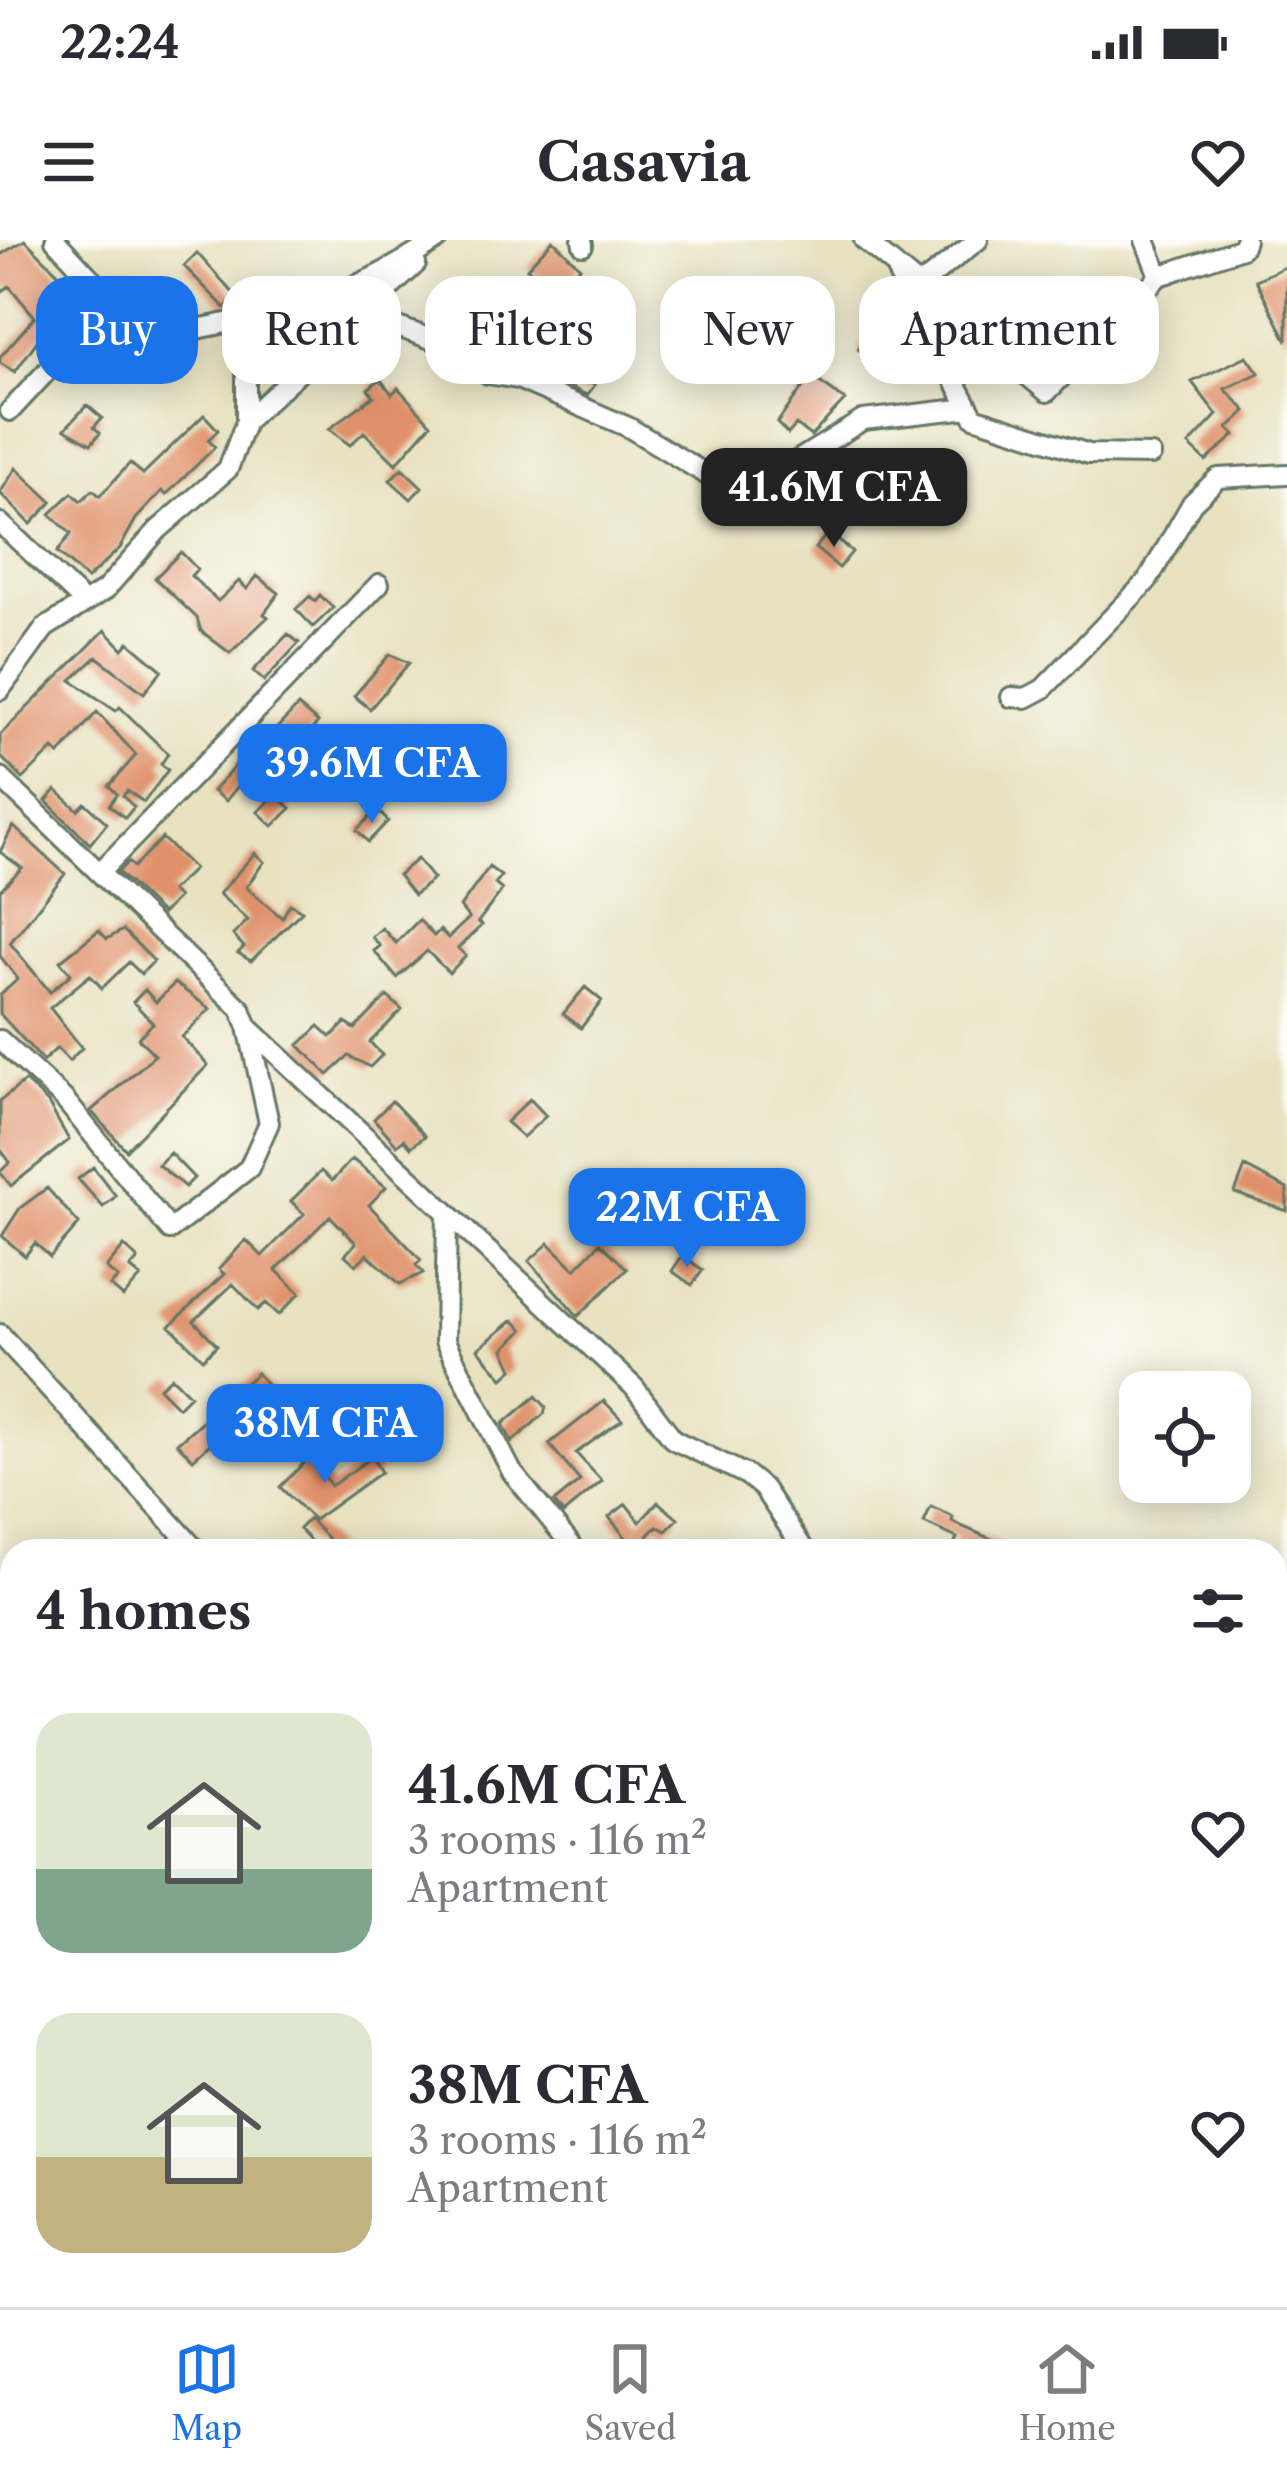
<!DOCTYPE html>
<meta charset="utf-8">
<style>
:root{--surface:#fff;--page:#f2f2f3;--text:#2b2b33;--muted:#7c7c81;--line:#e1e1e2;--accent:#1a73e8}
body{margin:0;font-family:"Libre Caslon Text",serif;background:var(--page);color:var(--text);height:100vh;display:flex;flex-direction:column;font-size:45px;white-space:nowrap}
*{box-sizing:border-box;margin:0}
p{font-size:39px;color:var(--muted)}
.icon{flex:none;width:66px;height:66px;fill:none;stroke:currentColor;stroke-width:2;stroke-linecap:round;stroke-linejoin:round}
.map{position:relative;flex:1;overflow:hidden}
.side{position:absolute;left:0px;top:1299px;width:1287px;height:768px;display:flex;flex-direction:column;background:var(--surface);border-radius:36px 36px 0 0;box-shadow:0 6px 30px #0003}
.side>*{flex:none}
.hud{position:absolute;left:36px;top:36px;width:1215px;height:108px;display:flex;gap:24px}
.fabs{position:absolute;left:1119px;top:1131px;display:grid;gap:24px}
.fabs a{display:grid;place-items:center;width:132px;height:132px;border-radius:24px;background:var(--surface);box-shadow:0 6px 30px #0003;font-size:60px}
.price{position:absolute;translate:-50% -102px;padding:0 27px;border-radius:24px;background:var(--accent);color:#fff;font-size:39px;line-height:78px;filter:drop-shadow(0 3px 6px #0008)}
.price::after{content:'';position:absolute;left:50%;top:72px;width:36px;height:27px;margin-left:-18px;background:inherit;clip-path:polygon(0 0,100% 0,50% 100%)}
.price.current{background:#222;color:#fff}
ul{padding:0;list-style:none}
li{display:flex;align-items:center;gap:36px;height:300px;padding:0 36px}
li span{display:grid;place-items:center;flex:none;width:336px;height:240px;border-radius:36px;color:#555}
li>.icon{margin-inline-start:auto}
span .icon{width:144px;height:144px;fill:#fffc;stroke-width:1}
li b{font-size:51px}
h2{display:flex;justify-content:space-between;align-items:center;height:144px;padding:0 36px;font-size:51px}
.pill{padding:0 42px;border-radius:36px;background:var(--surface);box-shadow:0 6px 30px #0003;font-size:42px;line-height:108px}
.pill.current{background:var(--accent);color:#fff}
.status{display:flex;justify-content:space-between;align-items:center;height:84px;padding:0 60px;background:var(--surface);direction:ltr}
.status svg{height:33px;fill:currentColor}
header{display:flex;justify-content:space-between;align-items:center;height:156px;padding:0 36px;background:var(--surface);font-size:54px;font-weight:700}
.dock{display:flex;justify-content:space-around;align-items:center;height:168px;border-top:3px solid var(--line);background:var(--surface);font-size:33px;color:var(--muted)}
.dock a{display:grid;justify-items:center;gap:6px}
.dock .current{color:var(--accent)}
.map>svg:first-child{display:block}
</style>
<div class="status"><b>22:24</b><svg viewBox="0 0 49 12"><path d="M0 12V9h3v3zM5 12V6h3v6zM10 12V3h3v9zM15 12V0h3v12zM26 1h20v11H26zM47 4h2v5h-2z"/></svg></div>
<header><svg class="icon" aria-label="menu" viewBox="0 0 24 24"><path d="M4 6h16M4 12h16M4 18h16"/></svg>Casavia<svg class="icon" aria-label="heart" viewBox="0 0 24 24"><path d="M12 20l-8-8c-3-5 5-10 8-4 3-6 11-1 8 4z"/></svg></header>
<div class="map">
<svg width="1287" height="2067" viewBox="0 0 1287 2067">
<rect width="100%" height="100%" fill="#fdfcf7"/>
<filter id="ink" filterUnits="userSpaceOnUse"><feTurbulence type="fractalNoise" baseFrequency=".00833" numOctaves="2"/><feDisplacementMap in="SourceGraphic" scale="24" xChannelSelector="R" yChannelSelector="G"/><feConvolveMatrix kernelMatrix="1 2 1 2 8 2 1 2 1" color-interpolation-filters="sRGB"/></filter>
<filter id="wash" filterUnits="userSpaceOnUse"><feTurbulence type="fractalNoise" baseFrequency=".004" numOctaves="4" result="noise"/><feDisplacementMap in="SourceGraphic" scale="48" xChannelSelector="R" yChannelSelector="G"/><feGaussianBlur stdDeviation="2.7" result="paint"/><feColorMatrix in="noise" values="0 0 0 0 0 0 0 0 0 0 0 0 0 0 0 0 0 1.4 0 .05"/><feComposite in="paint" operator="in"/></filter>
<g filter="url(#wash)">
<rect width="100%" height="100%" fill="#e8e2c1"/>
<g id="blocks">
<path fill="#e0916b" d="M 25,0 L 60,35 L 49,45 L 57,55 L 48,63 L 69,87 L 50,108 L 40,97 L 15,132 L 0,123 L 0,117 L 35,77 L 9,46 L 0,53 L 0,15 Z
M 553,0 L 580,27 L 557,55 L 527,28 Z
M 197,13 L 237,57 L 225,68 L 184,26 Z
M 1287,26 L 1287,101 L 1256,40 Z
M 514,58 L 544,85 L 536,94 L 562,117 L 568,110 L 596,130 L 588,139 L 595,145 L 587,155 L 561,143 L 523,105 L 502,123 L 474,100 Z
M 869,91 L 907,115 L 896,133 L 858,109 Z
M 1247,116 L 1259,133 L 1225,149 L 1246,171 L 1228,188 L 1235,195 L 1206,221 L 1189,205 L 1217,175 L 1192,142 Z
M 811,136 L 845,160 L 811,196 L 796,185 L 788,194 L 777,183 Z
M 380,139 L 392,154 L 398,148 L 431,184 L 396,224 L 364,192 L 350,205 L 329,189 L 374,156 L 368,149 Z
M 87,165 L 102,178 L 94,187 L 100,193 L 91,204 L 65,189 Z
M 204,175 L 218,190 L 208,200 L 215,207 L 166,255 L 162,251 L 136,279 L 120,308 L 87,339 L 57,312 L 71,294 L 50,274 L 72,253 L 81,261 L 93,250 L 100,256 L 130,223 L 143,234 Z
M 16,228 L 52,262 L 31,284 L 0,253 Z
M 402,228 L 422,247 L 411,259 L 390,240 Z
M 839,254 L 853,266 L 836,287 L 820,277 Z
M 829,292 L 852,312 L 839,328 L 815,308 Z
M 181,312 L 197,329 L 191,336 L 218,361 L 239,341 L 247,349 L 257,336 L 279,353 L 264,374 L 268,377 L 230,413 L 201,391 L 197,378 L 155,338 Z
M 320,355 L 333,368 L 313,387 L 296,369 L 310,356 L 315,361 Z
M 105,390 L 123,409 L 129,402 L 162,430 L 144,453 L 97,417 L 71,440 L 116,471 L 120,467 L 168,514 L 161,524 L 168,530 L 144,562 L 127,551 L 123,556 L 134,567 L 125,578 L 109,565 L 117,554 L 109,546 L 136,515 L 97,472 L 59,515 L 53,509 L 23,539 L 0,516 L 0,495 Z
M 288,394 L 299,403 L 264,441 L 253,431 Z
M 390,414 L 409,423 L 370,469 L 354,456 Z
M 298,466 L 318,483 L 294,508 L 277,488 Z
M 287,516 L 298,525 L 275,554 L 291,568 L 273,586 L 258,572 L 272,558 L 247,538 L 255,529 L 268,539 Z
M 241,519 L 252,528 L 226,561 L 213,551 Z
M 56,550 L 78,570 L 85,563 L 107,583 L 90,604 L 46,561 Z
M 377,570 L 388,581 L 368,602 L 357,590 Z
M 13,586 L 65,634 L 10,703 L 50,752 L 71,734 L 60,721 L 99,690 L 107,699 L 123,690 L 154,721 L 141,734 L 129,722 L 102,748 L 90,735 L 50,768 L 82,808 L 69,821 L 57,808 L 43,821 L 0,774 L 0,755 L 18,739 L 0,716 L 0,650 L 22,628 L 0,612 Z
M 162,598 L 194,629 L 171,651 L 178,658 L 162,674 L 118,632 L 128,622 L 133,627 Z
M 255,613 L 264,622 L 246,647 L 282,678 L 290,664 L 302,671 L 251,721 L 238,713 L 244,707 L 233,695 L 248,680 L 219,654 Z
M 417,619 L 433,639 L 414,655 L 398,635 Z
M 489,627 L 501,636 L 495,644 L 502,650 L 478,682 L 482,685 L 458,708 L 466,716 L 449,733 L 427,711 L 397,738 L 374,711 L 380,706 L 372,697 L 382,688 L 396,703 L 419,680 L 434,696 L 440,690 L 448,698 L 469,678 L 460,667 Z
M 175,743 L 210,769 L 182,797 L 208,825 L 126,910 L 91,871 L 155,815 L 138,798 L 153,783 L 133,762 L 145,750 L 156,762 Z
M 585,747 L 602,761 L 581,788 L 563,774 Z
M 387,756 L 402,770 L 370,802 L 382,815 L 370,827 L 349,816 L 328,835 L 299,805 L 319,786 L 331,797 L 345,783 L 355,789 Z
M 25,841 L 48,863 L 69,900 L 11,946 L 0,932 L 10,922 L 0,909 L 0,861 Z
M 530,859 L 546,876 L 523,897 L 506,882 Z
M 392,861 L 425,896 L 411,907 L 404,899 L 397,905 L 374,879 Z
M 170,913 L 194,938 L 185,947 L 158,925 Z
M 352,919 L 386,947 L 369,965 L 421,1020 L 416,1025 L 423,1033 L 400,1044 L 367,1014 L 356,1025 L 345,1015 L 356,1003 L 330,976 L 276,1030 L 300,1053 L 279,1075 L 266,1063 L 258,1070 L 233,1044 L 194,1081 L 217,1105 L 203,1119 L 170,1086 L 224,1034 L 219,1029 L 246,1000 L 262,1016 L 304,974 L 291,961 L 321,931 L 332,941 Z
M 93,927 L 116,956 L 103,967 L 78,939 Z
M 1245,927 L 1287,949 L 1287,971 L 1235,953 Z
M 47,948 L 79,984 L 50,1017 L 35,1003 L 25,1016 L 2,996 L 20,968 Z
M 549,1003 L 575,1029 L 600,1003 L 627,1029 L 578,1076 L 529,1021 Z
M 124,1006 L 138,1019 L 130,1028 L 141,1037 L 123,1057 L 110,1046 L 118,1038 L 106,1028 Z
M 682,1016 L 703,1030 L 692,1045 L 672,1031 Z
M 513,1080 L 523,1090 L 504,1109 L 513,1129 L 503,1138 L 478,1109 Z
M 257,1133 L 271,1150 L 193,1219 L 177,1203 Z
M 172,1137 L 190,1155 L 178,1167 L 159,1148 Z
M 536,1156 L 546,1167 L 544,1174 L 512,1202 L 503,1184 Z
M 604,1161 L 622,1180 L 576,1213 L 602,1241 L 563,1274 L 554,1262 L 580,1241 L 549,1204 Z
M 409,1172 L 435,1212 L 424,1219 L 418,1210 L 404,1218 L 385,1187 Z
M 311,1216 L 331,1246 L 372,1217 L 381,1232 L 314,1280 L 280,1247 Z
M 658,1262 L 678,1279 L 666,1291 L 657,1286 L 636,1310 L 609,1277 L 626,1264 L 640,1282 Z
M 931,1267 L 953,1277 L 952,1282 L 1019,1311 L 973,1311 L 955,1303 L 957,1298 L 924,1283 Z
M 309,1279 L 340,1311 L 320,1311 L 299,1289 Z"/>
</g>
</g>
<g filter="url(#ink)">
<use href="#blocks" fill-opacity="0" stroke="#657765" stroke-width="3"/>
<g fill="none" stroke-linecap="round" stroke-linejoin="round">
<g stroke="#657765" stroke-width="24">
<path id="minor" d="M 55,0 L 112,61 L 171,94 C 281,72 342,64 437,0
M 582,0 L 583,5
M 864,0 L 1047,152 L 1159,36 L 1242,8 L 1245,0
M 1145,0 L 1159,36 L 1169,33
M 898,34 L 974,177 L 1089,214 L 1151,215
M 919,46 L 978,0
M 362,74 L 442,103 L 488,134 L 518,139 L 628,187 L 724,245 L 764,241 L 863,180 L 969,168
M 10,171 L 112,61
M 246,181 L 416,24
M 0,283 L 84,362
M 0,450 L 45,388 L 105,350 L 158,290 L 228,229 L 246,181 L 246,79
M 1011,457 L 1026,458 L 1043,449 L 1148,340 L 1192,263 L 1218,238 L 1287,234
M 0,537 L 241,769 L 248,787 L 634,1147 L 674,1200 L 747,1235 L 763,1248 L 805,1311
M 101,631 L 379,344
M 0,800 L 64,859 L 170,990 L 249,928 L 269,883 L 248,787
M 447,973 L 445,1101 L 512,1232 L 576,1311
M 0,1094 L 197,1311
M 1275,1705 L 1287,1704
M 1275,1800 L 1287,1816
M 0,1852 L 12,1867
M 1275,1945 L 1287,1945
M 28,2055 L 29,2067
M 870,2055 L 880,2067
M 892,2067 L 899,2055"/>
</g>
<use href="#minor" stroke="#fff" stroke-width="18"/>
</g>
</g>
</svg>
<div class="fabs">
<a><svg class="icon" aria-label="locate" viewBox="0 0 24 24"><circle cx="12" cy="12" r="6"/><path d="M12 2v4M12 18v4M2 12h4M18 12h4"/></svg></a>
</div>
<b class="price current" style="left:834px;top:310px">41.6M CFA</b>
<b class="price" style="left:372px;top:586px">39.6M CFA</b>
<b class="price" style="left:687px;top:1030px">22M CFA</b>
<b class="price" style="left:325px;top:1246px">38M CFA</b>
<div class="hud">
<a class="pill current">Buy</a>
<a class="pill">Rent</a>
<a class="pill">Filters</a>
<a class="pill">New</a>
<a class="pill">Apartment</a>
</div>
<section class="side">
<h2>4 homes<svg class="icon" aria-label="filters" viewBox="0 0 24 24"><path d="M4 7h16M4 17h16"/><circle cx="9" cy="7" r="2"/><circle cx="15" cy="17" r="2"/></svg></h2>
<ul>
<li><span style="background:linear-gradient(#dfe7d0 65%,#7fa58c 0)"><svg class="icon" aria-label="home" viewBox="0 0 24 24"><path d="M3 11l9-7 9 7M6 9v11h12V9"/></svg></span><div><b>41.6M CFA</b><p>3 rooms · 116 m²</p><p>Apartment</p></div><svg class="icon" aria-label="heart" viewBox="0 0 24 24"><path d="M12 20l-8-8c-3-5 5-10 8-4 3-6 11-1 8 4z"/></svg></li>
<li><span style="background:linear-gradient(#dfe7d0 60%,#c2b280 0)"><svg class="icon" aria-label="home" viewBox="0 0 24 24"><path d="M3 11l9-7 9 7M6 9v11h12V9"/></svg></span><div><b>38M CFA</b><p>3 rooms · 116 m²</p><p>Apartment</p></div><svg class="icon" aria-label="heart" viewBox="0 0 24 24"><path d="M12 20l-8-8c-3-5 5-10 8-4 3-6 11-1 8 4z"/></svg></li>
</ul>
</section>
</div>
<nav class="dock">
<a class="current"><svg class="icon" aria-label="map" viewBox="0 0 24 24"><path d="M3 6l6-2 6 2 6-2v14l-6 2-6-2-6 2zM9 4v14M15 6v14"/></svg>Map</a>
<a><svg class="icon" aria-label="saved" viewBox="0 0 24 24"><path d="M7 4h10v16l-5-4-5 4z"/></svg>Saved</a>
<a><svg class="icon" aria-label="home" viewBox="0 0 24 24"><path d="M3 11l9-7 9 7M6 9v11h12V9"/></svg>Home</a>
</nav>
